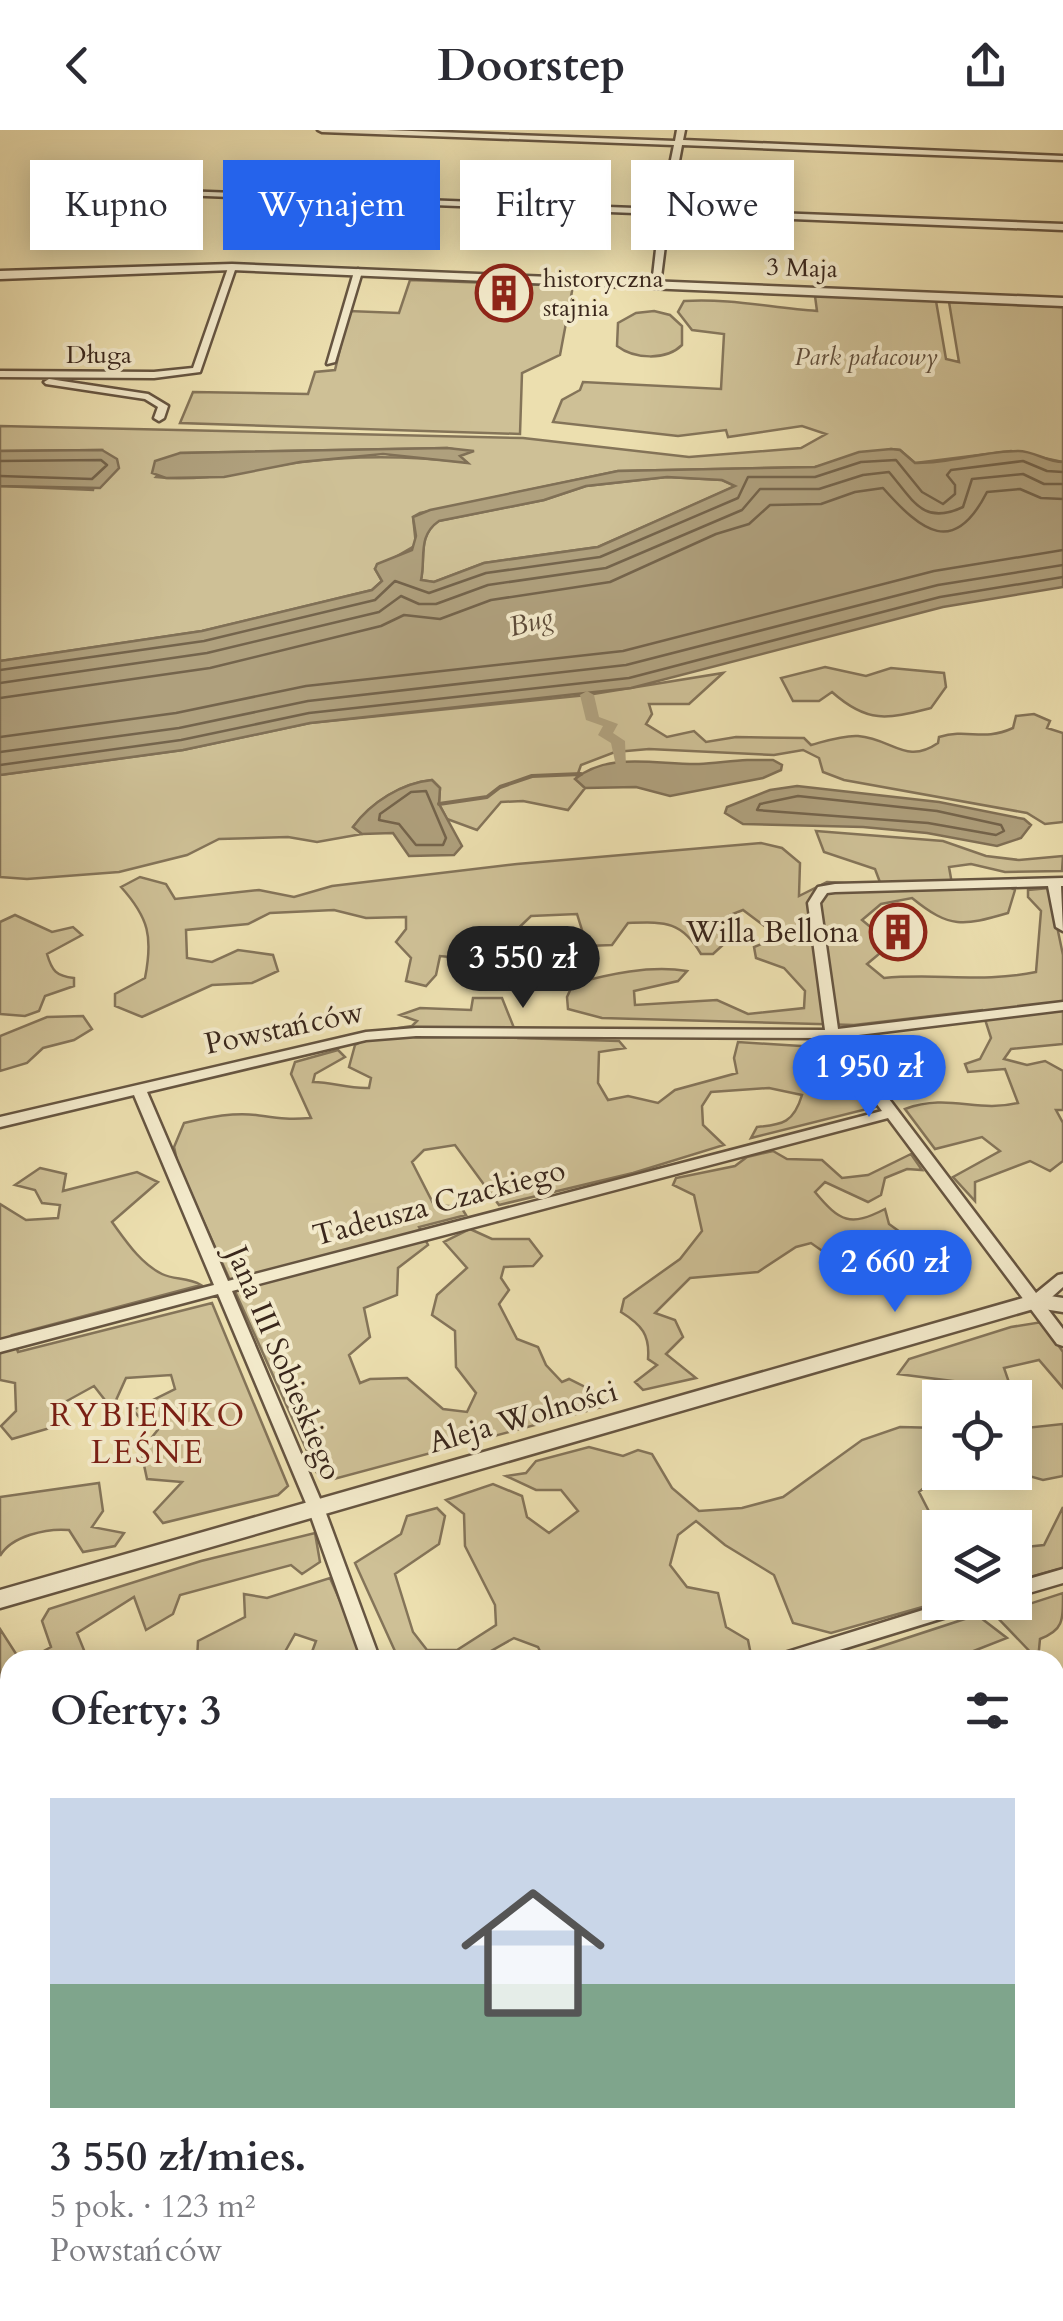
<!DOCTYPE html>
<html lang="pl">
<meta charset="utf-8">
<style>
:root{--surface:#fff;--page:#f2f2f3;--text:#2b2b33;--muted:#7c7c81;--line:#e1e1e2;--accent:#2563eb}
body{margin:0;font-family:Cardo,serif;background:var(--page);color:var(--text);height:100vh;display:flex;flex-direction:column;font-size:38px;white-space:nowrap}
*{box-sizing:border-box;margin:0}
p{font-size:32px;color:var(--muted)}
.icon{flex:none;width:55px;height:55px;fill:none;stroke:currentColor;stroke-width:2;stroke-linecap:round;stroke-linejoin:round}
.map{position:relative;flex:1;overflow:hidden}
.drawer{position:absolute;left:0px;top:1520px;width:1065px;height:672px;display:flex;flex-direction:column;background:var(--surface);border-radius:30px 30px 0 0;box-shadow:0 5px 25px #0003}
.drawer>*{flex:none}
.top-card{position:absolute;left:30px;top:30px;width:1005px;height:90px;display:flex;gap:20px}
.buttons{position:absolute;left:922px;top:1250px;display:grid;gap:20px}
.buttons a{display:grid;place-items:center;width:110px;height:110px;border-radius:0px;background:var(--surface);box-shadow:0 5px 25px #0003;font-size:50px}
.price{position:absolute;translate:-50% -85px;padding:0 22px;border-radius:35px;background:var(--accent);color:#fff;font-size:32px;line-height:65px;filter:drop-shadow(0 2px 5px #0008)}
.price::after{content:'';position:absolute;left:50%;top:60px;width:30px;height:22px;margin-left:-15px;background:inherit;clip-path:polygon(0 0,100% 0,50% 100%)}
.price.current{background:#222;color:#fff}
ul{padding:0;list-style:none}
li{display:grid;align-content:center;gap:20px;height:530px;padding:0 50px}
li+li{border-top:2px solid var(--line)}
li span{display:grid;place-items:center;height:310px;border-radius:0px;color:#555}
li>.icon{margin-inline-start:auto}
span .icon{width:180px;height:180px;fill:#fffc;stroke-width:1}
li b{font-size:42px}
h2{display:flex;justify-content:space-between;align-items:center;height:120px;padding:0 50px;font-size:42px}
.pill{padding:0 35px;border-radius:0px;background:var(--surface);box-shadow:0 5px 25px #0003;font-size:35px;line-height:90px}
.pill.current{background:var(--accent);color:#fff}
header{display:flex;justify-content:space-between;align-items:center;height:130px;padding:0 50px;background:var(--surface);font-size:45px;font-weight:700}
.map>svg:first-child{display:block}
</style>
<header><svg class="icon" aria-label="back" viewBox="0 0 24 24"><path d="M15 5l-7 7 7 7"/></svg>Doorstep<svg class="icon" aria-label="share" viewBox="0 0 24 24"><path d="M12 15V3M7 8l5-5 5 5M5 13v7h14v-7"/></svg></header>
<div class="map">
<svg width="1063" height="2191" viewBox="0 0 1063 2191">
<rect width="100%" height="100%" fill="#ecdfaf"/>
<filter id="stains"><feTurbulence type="fractalNoise" baseFrequency=".002" numOctaves="4"/><feColorMatrix values="0 0 0 0 .2 0 0 0 0 .09 0 0 0 0 .02 0 0 0 .5 -.17"/></filter>
<radialGradient id="worn" r=".72"><stop offset=".6" stop-color="#630" stop-opacity="0"/><stop offset="1" stop-color="#630" stop-opacity=".3"/></radialGradient>
<path fill="#cec096" stroke="#847459" stroke-width="2.5" fill-rule="evenodd" d="M 279,32 L 335,34 L 321,64 L 264,62 Z
M 410,150 L 573,156 L 560,225 L 522,243 L 520,304 L 180,293 L 193,262 L 308,264 L 315,242 L 335,240 L 349,181 L 399,183 Z
M 815,166 L 936,171 L 946,229 L 959,232 L 949,172 L 1063,177 L 1063,332 L 1011,321 L 915,333 L 900,320 L 891,319 L 815,337 L 618,341 L 420,383 L 413,387 L 416,415 L 375,439 L 382,451 L 372,460 L 202,501 L 0,531 L 0,356 L 93,360 L 102,320 L 0,321 L 0,296 L 523,308 L 689,327 L 801,318 L 826,304 L 802,296 L 728,307 L 726,300 L 678,306 L 553,292 L 562,270 L 580,260 L 583,252 L 721,259 L 724,204 L 692,200 L 678,182 L 684,171 C 730,168 772,178 817,181 ZM 447,318 L 469,322 L 459,326 L 465,332 C 409,326 358,325 302,332 C 253,338 206,353 156,347 L 180,323 Z
M 654,181 L 670,185 L 682,196 L 682,215 C 666,231 634,229 617,216 L 618,193 L 636,183 Z
M 667,347 L 722,350 L 736,356 L 598,417 L 484,433 L 434,452 L 421,450 C 426,427 417,407 438,391 L 544,370 L 586,356 Z
M 825,537 L 866,546 L 891,538 L 944,543 L 946,557 L 931,578 C 887,589 868,594 832,562 L 819,571 L 793,571 L 781,548 Z
M 723,543 L 689,574 L 649,574 L 652,584 L 646,594 L 667,607 L 694,601 L 706,612 L 736,607 L 804,608 L 811,615 C 826,611 843,605 858,606 C 893,609 906,635 938,613 L 939,607 C 969,598 982,612 1013,598 L 1016,586 L 1034,584 L 1050,591 L 1047,598 L 1063,603 L 1063,692 L 1045,694 L 1027,683 L 844,650 L 823,642 L 819,628 L 803,620 L 774,625 L 649,619 L 615,622 L 581,635 L 576,649 L 585,658 L 568,680 L 523,671 L 501,672 L 477,700 L 447,689 L 439,674 L 440,658 L 432,650 C 402,653 371,672 353,697 L 362,704 L 317,712 L 288,707 L 219,709 L 187,725 L 119,742 L 27,749 L 0,747 L 0,645 L 183,620 L 310,593 L 587,565 Z
M 816,701 L 943,711 L 986,726 L 1019,730 L 1063,726 L 1062,741 L 1005,742 L 971,734 L 949,737 L 952,754 L 1005,755 L 1015,760 L 1008,783 C 963,796 950,799 912,768 L 881,774 L 862,790 L 891,814 L 867,834 L 884,848 C 935,843 985,853 1036,842 L 1041,781 L 1028,767 L 1028,760 L 1049,758 L 1063,825 L 1063,914 L 1011,919 L 1004,929 L 1027,935 L 1045,931 L 1063,941 L 1063,980 L 1056,980 L 1063,993 L 1063,1031 L 1050,1041 L 1030,1031 L 975,1052 L 975,1071 L 953,1047 L 1000,1021 L 982,1007 L 935,1019 L 905,979 C 949,963 976,983 1018,973 L 1005,939 L 968,942 L 965,934 L 980,929 L 991,908 L 982,880 L 854,895 L 602,888 L 568,879 L 567,867 L 573,854 C 609,844 650,835 687,841 L 678,851 L 634,861 L 635,875 L 717,870 L 748,884 L 804,878 L 805,861 L 784,838 L 756,828 L 754,817 L 779,807 L 743,780 L 730,785 L 750,807 L 725,813 L 713,824 L 701,824 C 681,790 664,792 628,793 L 612,815 L 587,816 L 577,784 L 531,786 L 508,808 L 506,843 L 487,855 L 461,849 L 460,828 L 440,826 L 436,845 L 426,856 L 406,851 L 411,828 L 396,812 L 406,799 L 406,787 L 366,788 L 334,780 L 270,783 L 248,794 L 186,800 L 187,828 L 212,832 L 238,820 L 273,825 L 278,841 L 252,853 L 212,855 L 142,887 L 115,876 L 115,864 L 145,848 C 153,807 149,788 121,757 L 140,747 L 166,754 L 175,769 L 259,760 L 294,767 L 332,756 L 517,734 L 761,713 L 782,718 L 800,733 L 799,766 L 827,752 L 881,755 L 875,739 L 824,722 Z
M 15,785 L 52,802 L 73,797 L 82,805 L 47,824 C 52,841 56,846 74,848 L 74,856 L 45,866 L 39,881 L 25,886 L 0,884 L 0,792 Z
M 473,868 L 502,868 L 518,908 L 619,911 L 625,918 L 599,922 L 598,953 L 608,970 L 628,966 L 658,973 L 675,960 L 737,943 L 734,928 L 738,912 L 832,918 L 875,977 L 751,1008 L 757,997 C 783,995 794,992 802,965 L 769,958 L 711,962 L 702,976 L 703,995 L 724,1015 L 633,1043 L 499,1075 L 455,1015 L 424,1020 L 412,1032 L 434,1075 L 461,1077 L 466,1085 L 419,1097 L 428,1115 L 398,1138 L 397,1165 L 364,1178 L 370,1207 L 349,1225 L 360,1253 L 370,1249 L 407,1248 L 443,1279 L 467,1282 L 476,1263 L 456,1237 L 455,1201 L 432,1185 L 437,1165 L 467,1138 L 444,1112 L 470,1099 L 492,1109 L 529,1109 L 542,1126 L 533,1136 L 504,1137 L 501,1148 L 509,1160 L 499,1174 L 517,1209 L 538,1217 L 546,1235 L 562,1252 L 569,1249 L 595,1262 L 602,1277 L 334,1349 L 317,1343 L 178,1035 L 174,1017 L 184,993 C 207,988 231,982 256,985 C 278,988 287,990 311,988 L 291,944 L 295,932 L 338,920 L 345,927 L 315,944 L 313,952 C 333,952 348,959 369,958 L 371,948 L 349,937 L 355,915 L 385,900 L 412,896 L 417,891 L 400,885 L 420,878 L 471,880 Z
M 83,886 L 92,899 L 74,910 L 43,918 L 27,933 L 0,941 L 0,906 L 47,887 Z
M 773,1021 L 787,1029 L 822,1030 L 842,1048 L 868,1045 L 911,1024 L 922,1040 L 907,1039 L 885,1048 L 881,1065 L 868,1072 L 825,1052 L 815,1062 C 840,1092 850,1097 885,1079 L 889,1094 L 914,1112 L 906,1126 C 880,1133 858,1120 831,1127 L 811,1113 L 796,1117 L 758,1142 L 690,1148 L 655,1183 L 675,1190 L 683,1207 L 666,1224 L 696,1248 L 643,1260 L 635,1252 L 657,1235 L 648,1229 C 650,1205 642,1195 621,1182 L 624,1169 L 680,1129 L 702,1101 L 694,1065 L 673,1055 L 676,1048 L 735,1036 L 747,1027 Z
M 40,1038 L 66,1044 L 63,1061 L 137,1042 L 158,1052 L 112,1092 C 126,1111 140,1133 162,1144 C 174,1150 188,1147 201,1155 L 12,1205 L 18,1222 L 212,1173 L 288,1356 L 278,1365 L 163,1393 L 154,1382 L 182,1352 L 147,1349 L 141,1321 L 160,1297 L 145,1294 L 133,1280 L 175,1259 L 171,1245 L 126,1248 L 112,1279 L 94,1256 L 65,1272 L 57,1296 L 12,1309 L 1,1296 L 16,1281 L 15,1253 L 0,1250 L 0,1074 L 26,1090 L 58,1088 L 60,1075 L 42,1073 L 35,1060 L 15,1055 Z
M 1042,1192 L 1063,1222 L 1063,1258 L 1039,1230 L 1004,1238 L 1014,1267 L 969,1267 L 960,1252 L 898,1244 L 909,1229 L 1011,1197 Z
M 1015,1270 L 1026,1298 L 1063,1294 L 1063,1346 L 1043,1350 L 1015,1342 Z
M 900,1297 L 940,1298 L 941,1343 L 919,1362 L 940,1403 L 940,1472 L 831,1503 L 793,1493 L 774,1445 L 725,1415 L 696,1391 L 678,1405 L 670,1435 L 687,1457 L 718,1463 L 726,1497 L 748,1510 L 751,1525 L 735,1530 L 544,1530 L 538,1517 L 514,1508 L 475,1530 L 399,1530 L 355,1433 L 401,1404 L 407,1386 L 437,1378 L 445,1386 L 439,1414 L 395,1444 L 413,1502 L 427,1520 L 457,1520 L 496,1495 L 495,1475 L 465,1416 L 464,1384 L 446,1370 L 493,1354 L 522,1366 L 527,1387 L 549,1403 L 578,1381 L 561,1360 L 536,1360 L 506,1346 L 526,1343 L 536,1331 L 589,1317 L 623,1326 L 638,1320 L 652,1324 L 672,1358 L 699,1381 L 742,1378 L 783,1367 L 862,1310 Z
M 99,1353 L 103,1381 L 92,1397 L 124,1403 L 115,1416 L 83,1422 L 69,1400 C 47,1398 11,1406 0,1426 L 0,1367 Z
M 1063,1377 L 1063,1438 L 1015,1451 L 1015,1418 L 1044,1415 Z
M 315,1403 L 320,1432 L 302,1444 L 291,1435 L 180,1465 L 173,1484 L 146,1500 L 134,1467 L 77,1503 L 88,1530 L 27,1530 L 51,1517 L 42,1491 L 49,1479 L 201,1431 Z
M 330,1448 L 366,1530 L 309,1530 L 316,1511 L 295,1504 L 282,1527 L 197,1530 L 198,1511 L 245,1487 L 244,1464 L 267,1468 Z
M 1063,1463 C 1063,1492 1063,1500 1040,1509 L 1038,1530 L 995,1485 Z
M 977,1485 L 1007,1508 L 971,1522 L 969,1530 L 874,1530 L 867,1521 Z
M 0,1499 L 20,1530 L 10,1530 L 10,1649 L 0,1657 Z
M 1063,1549 L 1063,1925 L 1055,1928 L 1055,1551 Z
M 10,1804 L 10,2077 L 0,2075 L 0,1807 Z
M 1055,2092 L 1063,2094 L 1063,2191 L 809,2191 L 819,2182 L 1055,2182 Z
M 44,2183 L 44,2182 L 291,2183 L 262,2191 L 41,2191 Z
M 596,2183 L 754,2183 L 758,2191 L 598,2191 Z"/>
<path fill="#afa07d" stroke="#807056" stroke-width="2.5" fill-rule="evenodd" d="M 447,318 L 474,321 L 460,326 L 468,333 L 383,324 L 300,332 L 224,347 L 166,348 L 152,343 L 155,331 L 180,323 Z
M 891,319 L 900,320 L 915,333 C 949,334 983,321 1018,321 C 1035,321 1046,332 1063,332 L 1063,457 L 943,477 L 631,558 L 310,593 L 183,620 L 0,645 L 0,531 L 202,501 L 372,460 L 382,451 L 375,439 L 377,434 L 412,420 L 416,406 L 413,387 L 430,380 L 618,341 L 815,337 L 859,322 ZM 667,347 L 722,350 L 735,356 L 598,417 L 484,433 L 434,452 L 421,450 C 426,428 417,406 439,391 L 544,370 L 586,356 Z
M 102,320 L 117,329 L 119,338 L 100,358 L 0,356 L 0,321 Z
M 747,630 L 773,630 L 782,635 L 781,640 L 763,648 L 670,666 L 636,657 L 585,658 L 575,649 C 609,621 658,635 699,634 C 715,633 731,631 747,630 Z
M 432,650 L 440,658 L 439,674 L 462,716 L 454,725 L 409,726 L 393,703 L 362,704 L 353,697 C 371,672 402,653 432,650 Z
M 797,656 L 939,672 L 1024,689 L 1031,695 L 1021,708 L 997,716 L 927,703 L 863,697 L 743,694 L 725,683 L 727,677 L 770,660 Z"/>
<g fill="none" stroke-linecap="round" stroke-linejoin="round">
<path stroke="#74644c" stroke-width="2.5" d="M 0,331 L 101,330 L 107,335 L 92,349 L 0,346
M 0,540 L 204,511 L 375,470 L 395,451 L 429,463 L 486,443 L 600,427 L 738,368 L 748,347 L 815,347 L 861,332 L 896,330 L 922,362 L 943,374 L 955,364 L 955,355 L 947,345 L 951,340 L 1023,331 L 1047,341 L 1063,342
M 0,553 L 207,523 L 379,482 L 401,466 L 419,474 L 436,474 L 488,455 L 606,438 L 742,380 L 760,359 L 819,359 L 863,345 L 889,342 C 913,370 923,396 963,377 L 972,349 L 1023,344 L 1044,354 L 1063,354
M 0,568 L 210,538 L 381,496 L 404,485 L 440,489 L 491,470 L 610,452 L 716,404 L 749,394 L 770,375 L 821,374 L 855,362 L 883,358 C 922,402 954,427 987,362 L 1020,359 L 1041,368 L 1063,369
M 0,607 L 176,583 L 306,556 L 623,521 L 934,441 L 1063,420
M 0,622 L 179,598 L 308,571 L 626,535 L 938,455 L 1063,435
M 0,635 L 181,610 L 309,583 L 629,548 L 940,467 L 1063,447
M 426,661 L 446,708 L 443,715 L 416,715 L 399,694 L 379,690 L 380,684 L 411,662 Z
M 798,666 L 937,681 L 1001,695 L 1004,701 L 996,705 L 928,693 L 757,680 L 760,674 Z"/>
<path stroke="#807056" stroke-width="4" d="M 439,674 L 487,667 L 500,657 L 532,646 L 581,644"/>
<path fill="#afa07d" fill-rule="evenodd" d="M 587,561 L 594,565 L 599,587 L 618,594 L 613,603 L 625,611 L 626,636 L 616,636 L 611,613 L 598,605 L 603,596 L 586,590 L 580,565 Z"/>
<g stroke="#665541" stroke-width="5">
<path id="minor" d="M 318,0 L 386,0 L 675,11 L 677,0 L 685,0 L 683,10 L 1063,26 L 1063,30 L 682,15 L 670,79 L 1063,94 L 1063,100 L 669,84 L 660,155 L 656,158 L 652,155 L 660,84 L 181,65 L 177,63 L 181,61 L 661,79 L 674,15 L 322,2 Z
M 229,135 L 236,137 L 200,242 L 154,248 L 0,247 L 0,241 L 154,242 L 193,238 Z
M 358,139 L 362,142 L 335,232 L 327,234 L 354,142 Z
M 49,249 L 148,264 L 168,276 L 164,288 L 159,291 L 154,288 L 158,277 L 145,269 L 46,254 L 44,252 Z
M 1063,748 L 1063,756 L 1061,756 L 1063,801 L 1056,797 L 1048,756 L 835,762 L 827,763 L 820,773 L 838,899 L 1063,872 L 1063,880 L 842,907 L 1036,1163 L 1058,1145 L 1063,1144 L 1063,1157 L 1044,1174 L 1063,1199 L 1063,1216 L 1057,1214 L 888,988 L 232,1161 L 324,1378 L 380,1530 L 362,1530 L 308,1378 L 218,1164 L 0,1222 L 0,1210 L 214,1155 L 134,965 L 0,997 L 0,987 L 366,902 L 416,898 L 825,900 L 808,773 L 818,757 L 835,754 ZM 416,906 L 828,908 L 882,981 L 228,1151 L 147,962 L 366,910 Z
M 1063,1439 L 1063,1453 L 1015,1467 L 1015,1453 Z
M 949,1472 L 981,1472 L 979,1477 L 807,1530 L 775,1530 L 778,1525 L 784,1523 Z
M 10,1782 L 10,1800 L 0,1803 L 0,1785 Z
M 1063,1930 L 1063,1950 L 1055,1953 L 1055,1933 Z
M 364,2182 L 410,2182 L 404,2191 L 359,2191 Z"/>
</g>
<g stroke="#665541" stroke-width="5">
<path id="tertiary" d="M 232,134 L 1063,168 L 1063,176 L 232,140 L 0,149 L 0,141 Z
M 1037,1164 L 1063,1168 L 1063,1182 L 1037,1178 L 0,1478 L 0,1460 Z"/>
</g>
<use href="#minor" fill="#f3eacb" fill-rule="evenodd"/>
<use href="#tertiary" fill="#f3eacb" fill-rule="evenodd"/>
</g>
<defs>
<g id="building-ring" transform="scale(2.875)"><circle r="9.5" fill="#f3eacb" stroke="#8f2418" stroke-width="1.5"/><path d="M-4-6H4V6H1V3H-1V6H-4ZM-2.5-4.3h1.7v1.8h-1.7ZM.8-4.3h1.7v1.8H.8ZM-2.5-1h1.7V.8h-1.7ZM.8-1h1.7V.8H.8Z" fill="#8f2418"/></g>
</defs>
<g fill-rule="evenodd">
<use href="#building-ring" x="504" y="163"/>
<use href="#building-ring" x="898" y="802"/>
</g>
<g text-anchor="middle" dominant-baseline="central" stroke-width="8" stroke-linejoin="round" paint-order="stroke">
<g font-size="25" fill="#3a271c" stroke="#f3eacb">
<text transform="translate(802 138) rotate(2)">3 Maja</text>
<text x="99" y="225">Długa</text>
</g>
<g font-size="25" fill="#3a271c" stroke="#f3eacb" text-anchor="start">
<text x="543" y="149">historyczna<tspan x="543" dy="29">stajnia</tspan></text>
</g>
<g font-size="25" font-style="italic" fill="#5f4d3a" stroke="#f3eacb">
<text x="866" y="227">Park pałacowy</text>
</g>
<g font-size="28" font-style="italic" fill="#5d4b39" stroke="#f3eacb">
<text transform="translate(531 492) rotate(-15)">Bug</text>
</g>
<g font-size="30" fill="#3a271c" stroke="#f3eacb" text-anchor="end">
<text x="859" y="802">Willa Bellona</text>
</g>
<g font-size="30" fill="#3a271c" stroke="#f3eacb">
<text transform="translate(284 898) rotate(-12)">Powstańców</text>
<text transform="translate(439 1073) rotate(-15)">Tadeusza Czackiego</text>
<text transform="translate(284 1233) rotate(67)">Jana III Sobieskiego</text>
<text transform="translate(523 1287) rotate(-16)">Aleja Wolności</text>
</g>
<g font-size="32" letter-spacing="2.5" fill="#7a1f14" stroke="#f3eacb">
<text x="148" y="1286">RYBIENKO<tspan x="148" dy="37">LEŚNE</tspan></text>
</g>
</g>
<rect width="100%" height="100%" filter="url(#stains)"/>
<rect width="100%" height="100%" fill="url(#worn)"/>
</svg>
<div class="buttons">
<a><svg class="icon" aria-label="locate" viewBox="0 0 24 24"><circle cx="12" cy="12" r="6"/><path d="M12 2v4M12 18v4M2 12h4M18 12h4"/></svg></a>
<a><svg class="icon" aria-label="layers" viewBox="0 0 24 24"><path d="M12 4l9 5-9 5-9-5zM3 14l9 5 9-5"/></svg></a>
</div>
<b class="price current" style="left:523px;top:881px">3 550 zł</b>
<b class="price" style="left:869px;top:990px">1 950 zł</b>
<b class="price" style="left:895px;top:1185px">2 660 zł</b>
<div class="top-card">
<a class="pill">Kupno</a>
<a class="pill current">Wynajem</a>
<a class="pill">Filtry</a>
<a class="pill">Nowe</a>
</div>
<section class="drawer">
<h2>Oferty: 3<svg class="icon" aria-label="filters" viewBox="0 0 24 24"><path d="M4 7h16M4 17h16"/><circle cx="9" cy="7" r="2"/><circle cx="15" cy="17" r="2"/></svg></h2>
<ul>
<li><span style="background:linear-gradient(#c9d6e8 60%,#7fa58c 0)"><svg class="icon" aria-label="home" viewBox="0 0 24 24"><path d="M3 11l9-7 9 7M6 9v11h12V9"/></svg></span><div><b>3 550 zł/mies.</b><p>5 pok. · 123 m²</p><p>Powstańców</p></div></li>
</ul>
</section>
</div>
